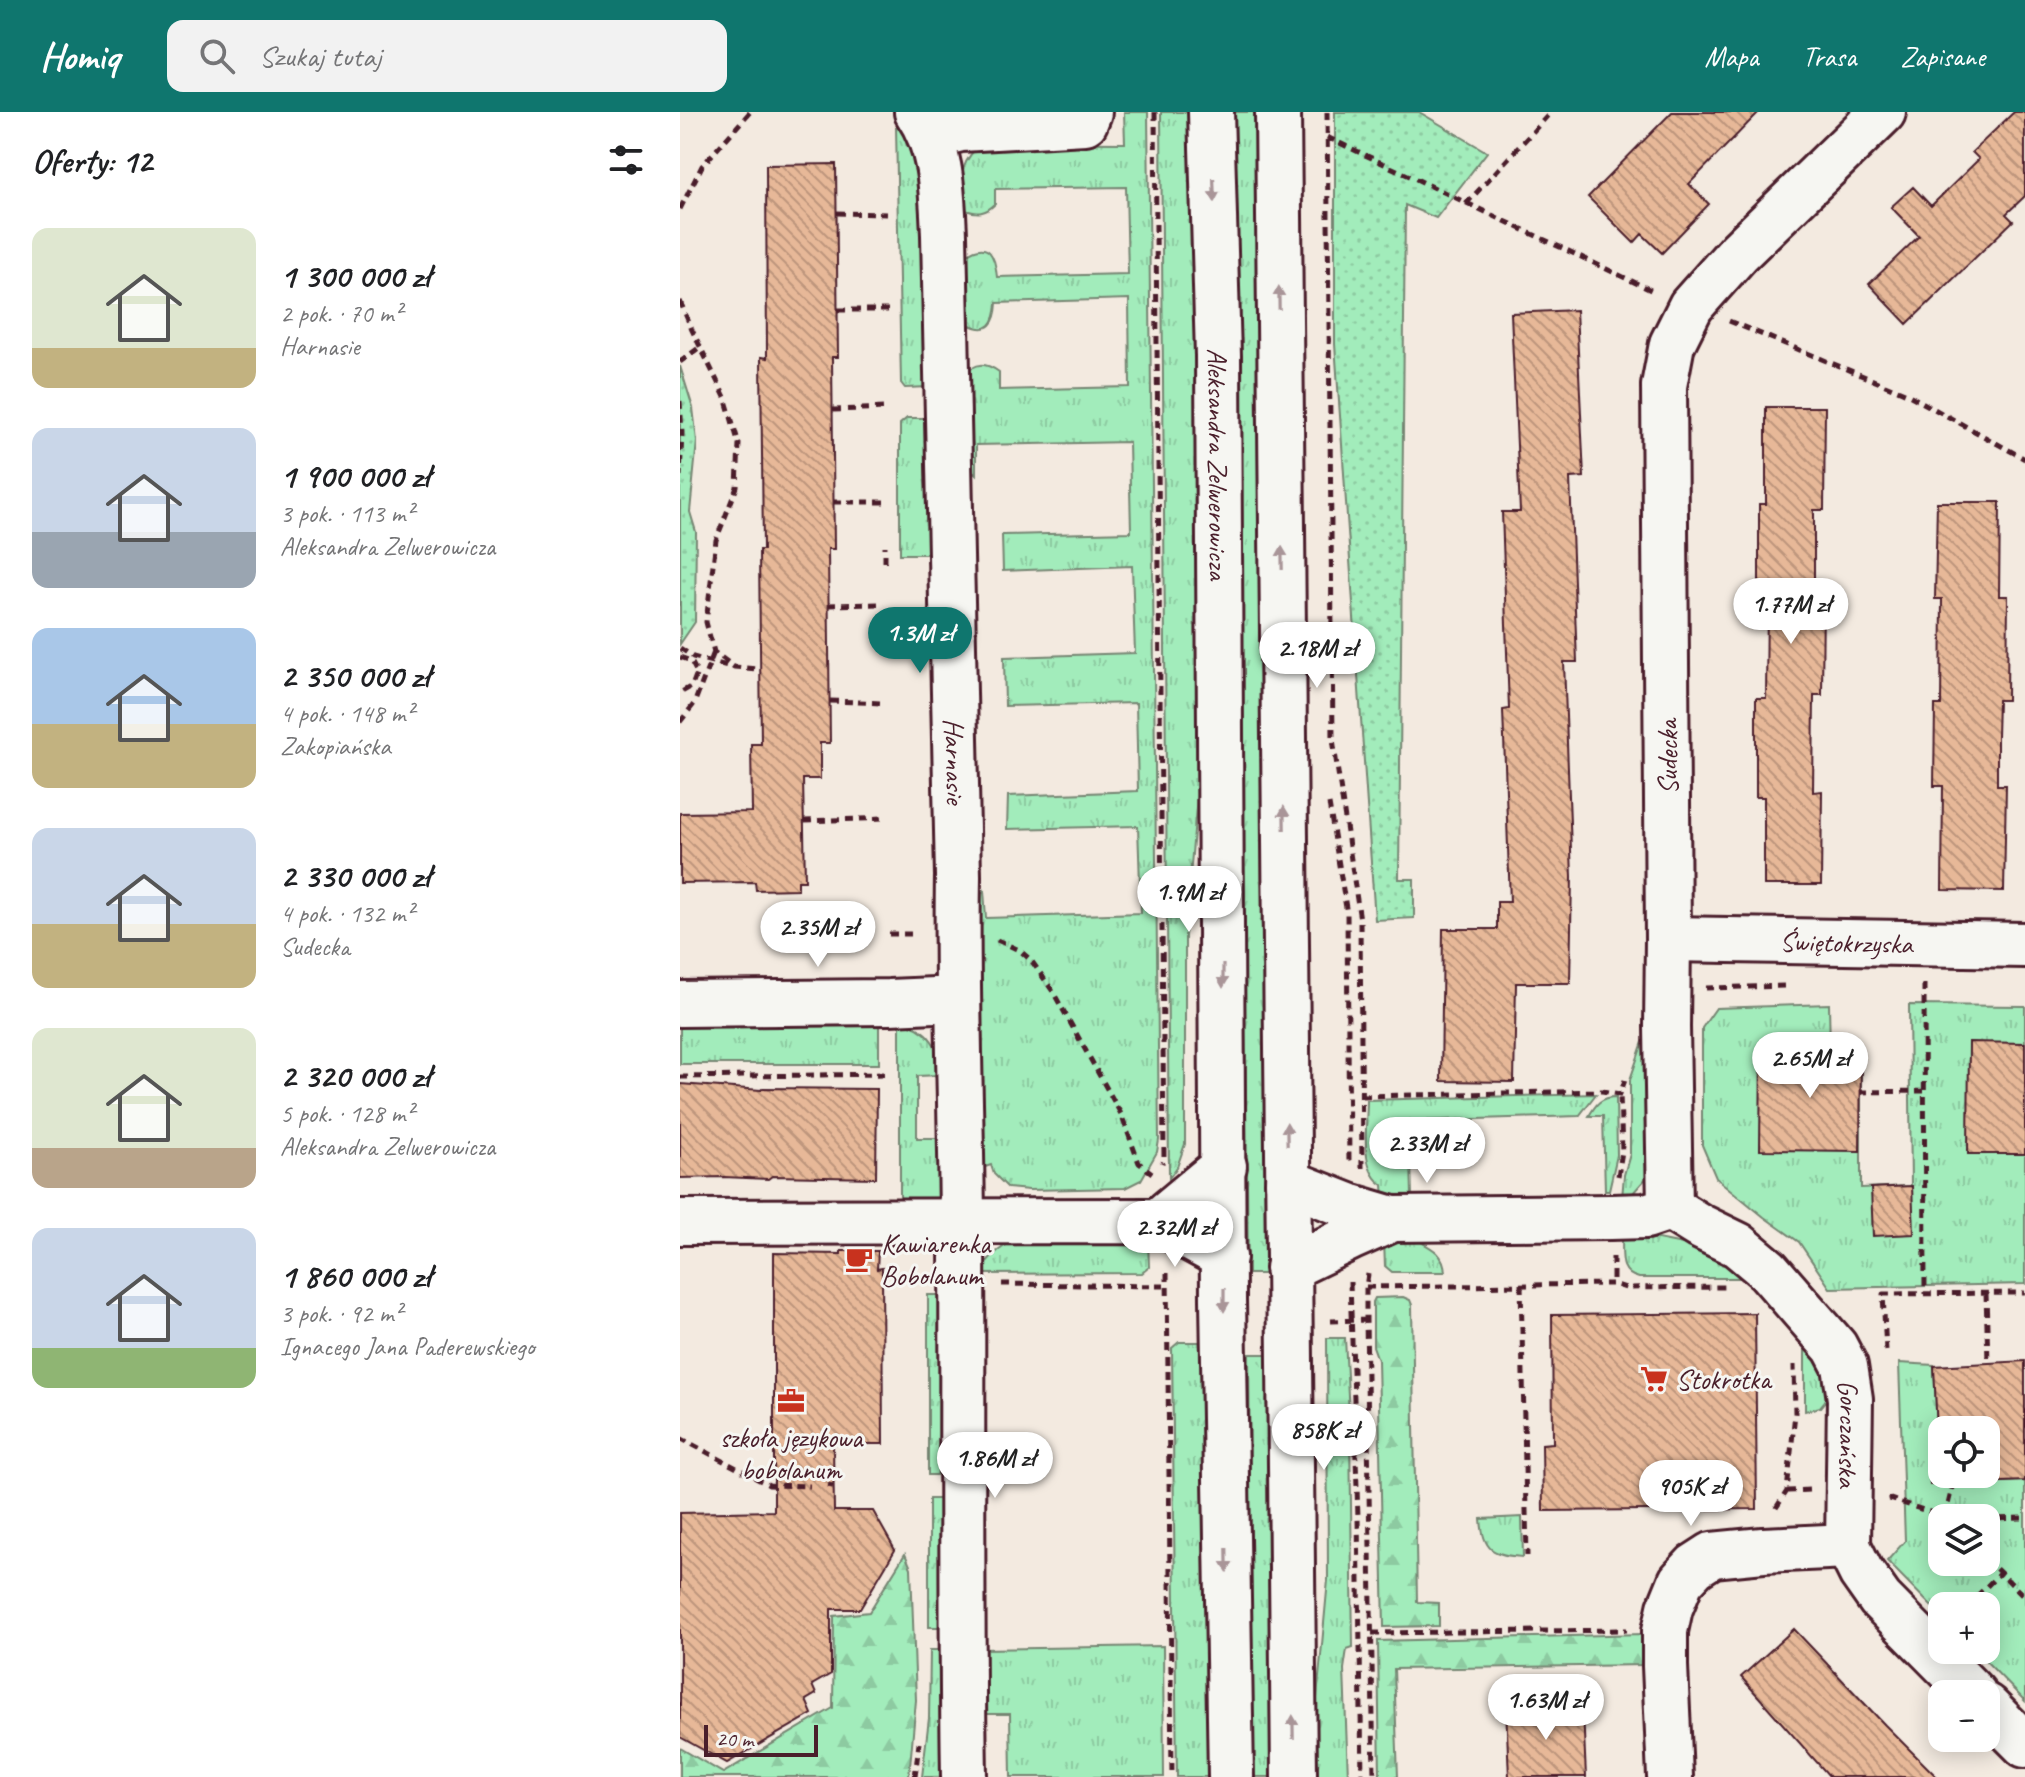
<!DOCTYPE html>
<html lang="pl">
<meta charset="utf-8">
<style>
:root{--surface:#fff;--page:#f2f2f2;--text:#202124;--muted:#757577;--accent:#0f766e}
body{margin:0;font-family:Caveat,sans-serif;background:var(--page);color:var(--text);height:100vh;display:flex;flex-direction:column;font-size:30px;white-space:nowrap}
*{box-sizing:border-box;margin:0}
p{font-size:26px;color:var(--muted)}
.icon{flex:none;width:44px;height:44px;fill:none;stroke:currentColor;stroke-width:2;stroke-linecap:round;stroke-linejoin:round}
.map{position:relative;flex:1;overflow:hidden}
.details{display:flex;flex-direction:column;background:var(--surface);width:680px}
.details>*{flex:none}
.tools{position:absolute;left:1248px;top:1304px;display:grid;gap:16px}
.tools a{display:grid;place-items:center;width:72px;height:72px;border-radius:16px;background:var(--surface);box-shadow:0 4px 20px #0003;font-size:40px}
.scale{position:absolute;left:24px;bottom:20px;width:114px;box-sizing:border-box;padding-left:8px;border:4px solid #4a1f2b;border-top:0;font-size:22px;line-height:28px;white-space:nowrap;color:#4a1f2b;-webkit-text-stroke:6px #f6f6f2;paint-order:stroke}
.price{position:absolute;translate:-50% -68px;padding:0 18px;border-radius:28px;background:#fff;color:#222;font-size:26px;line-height:52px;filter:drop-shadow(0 2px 4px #0008)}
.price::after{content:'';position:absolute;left:50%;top:48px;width:24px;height:18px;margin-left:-12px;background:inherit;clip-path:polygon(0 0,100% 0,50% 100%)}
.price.current{background:var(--accent);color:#fff}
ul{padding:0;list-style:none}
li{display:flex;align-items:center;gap:24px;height:200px;padding:0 32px}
li span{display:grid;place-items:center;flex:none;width:224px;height:160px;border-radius:16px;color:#555}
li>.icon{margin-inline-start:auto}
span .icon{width:96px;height:96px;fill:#fffc;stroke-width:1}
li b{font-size:34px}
h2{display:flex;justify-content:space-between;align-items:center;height:96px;padding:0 32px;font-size:34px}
header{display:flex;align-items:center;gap:48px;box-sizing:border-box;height:112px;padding:0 40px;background:var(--accent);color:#fff}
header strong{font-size:38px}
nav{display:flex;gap:44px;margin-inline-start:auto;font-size:28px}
.search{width:560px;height:72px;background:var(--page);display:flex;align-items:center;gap:20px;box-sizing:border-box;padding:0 28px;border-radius:16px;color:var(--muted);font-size:30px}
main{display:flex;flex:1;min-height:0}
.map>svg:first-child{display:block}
</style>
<header>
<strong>Homiq</strong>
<div class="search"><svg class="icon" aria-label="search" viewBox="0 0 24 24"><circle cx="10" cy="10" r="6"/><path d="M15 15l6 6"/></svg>Szukaj tutaj</div>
<nav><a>Mapa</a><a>Trasa</a><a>Zapisane</a></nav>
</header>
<main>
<section class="details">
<h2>Oferty: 12<svg class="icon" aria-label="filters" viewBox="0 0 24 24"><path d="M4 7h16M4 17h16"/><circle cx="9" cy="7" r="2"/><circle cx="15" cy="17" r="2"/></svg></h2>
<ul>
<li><span style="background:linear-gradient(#dfe7d0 75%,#c2b280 0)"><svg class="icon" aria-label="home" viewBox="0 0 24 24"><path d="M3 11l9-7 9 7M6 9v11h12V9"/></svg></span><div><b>1 300 000 zł</b><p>2 pok. · 70 m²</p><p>Harnasie</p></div></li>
<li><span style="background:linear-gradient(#c9d6e8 65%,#9aa5b1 0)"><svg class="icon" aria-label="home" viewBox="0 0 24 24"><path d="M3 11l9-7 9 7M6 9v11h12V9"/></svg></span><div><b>1 900 000 zł</b><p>3 pok. · 113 m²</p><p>Aleksandra Zelwerowicza</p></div></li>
<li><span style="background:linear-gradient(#a9c7e8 60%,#c2b280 0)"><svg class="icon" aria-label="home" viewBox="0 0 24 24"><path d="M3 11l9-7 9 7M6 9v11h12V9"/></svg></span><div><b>2 350 000 zł</b><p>4 pok. · 148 m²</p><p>Zakopiańska</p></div></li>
<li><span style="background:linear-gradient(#c9d6e8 60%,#c2b280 0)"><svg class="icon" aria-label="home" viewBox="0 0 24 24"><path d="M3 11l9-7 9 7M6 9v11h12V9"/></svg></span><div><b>2 330 000 zł</b><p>4 pok. · 132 m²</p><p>Sudecka</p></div></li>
<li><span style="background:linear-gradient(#dfe7d0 75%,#b9a48a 0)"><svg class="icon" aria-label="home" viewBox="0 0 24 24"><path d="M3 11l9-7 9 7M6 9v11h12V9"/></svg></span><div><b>2 320 000 zł</b><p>5 pok. · 128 m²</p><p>Aleksandra Zelwerowicza</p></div></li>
<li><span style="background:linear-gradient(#c9d6e8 75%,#8fb573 0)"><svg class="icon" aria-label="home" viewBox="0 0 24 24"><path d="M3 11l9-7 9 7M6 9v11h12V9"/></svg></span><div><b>1 860 000 zł</b><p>3 pok. · 92 m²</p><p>Ignacego Jana Paderewskiego</p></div></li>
</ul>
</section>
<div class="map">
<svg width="1345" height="1665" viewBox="0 0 1345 1665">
<defs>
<pattern id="grass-tufts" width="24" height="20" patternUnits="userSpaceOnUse" patternTransform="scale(2)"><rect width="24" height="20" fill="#a2ecbb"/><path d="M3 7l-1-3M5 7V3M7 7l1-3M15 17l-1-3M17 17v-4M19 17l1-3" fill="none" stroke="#8dcaa1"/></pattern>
<pattern id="forest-firs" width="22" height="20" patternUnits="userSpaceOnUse" patternTransform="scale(2)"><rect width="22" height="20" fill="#a2ecbb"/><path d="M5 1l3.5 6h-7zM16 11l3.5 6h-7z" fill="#8dcaa1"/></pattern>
<pattern id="park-dots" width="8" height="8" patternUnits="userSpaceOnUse" patternTransform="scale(2)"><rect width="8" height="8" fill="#a2ecbb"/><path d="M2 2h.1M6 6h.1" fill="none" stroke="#8dcaa1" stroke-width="1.8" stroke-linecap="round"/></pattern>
<pattern id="building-back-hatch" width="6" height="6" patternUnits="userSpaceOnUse" patternTransform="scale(2)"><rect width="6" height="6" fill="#e7b898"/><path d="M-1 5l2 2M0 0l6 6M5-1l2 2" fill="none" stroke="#bd957c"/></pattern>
</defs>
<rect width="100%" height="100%" fill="#f3eae0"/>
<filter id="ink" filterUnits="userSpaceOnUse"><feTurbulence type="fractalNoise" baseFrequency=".0125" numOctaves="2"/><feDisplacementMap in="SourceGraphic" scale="16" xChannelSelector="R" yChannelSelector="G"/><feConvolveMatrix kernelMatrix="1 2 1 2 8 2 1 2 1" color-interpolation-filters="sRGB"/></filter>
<g filter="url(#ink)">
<path fill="url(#grass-tufts)" stroke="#768673" stroke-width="2" fill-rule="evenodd" d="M 444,0 L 468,0 L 479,1028 L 477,1040 L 461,1068 L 445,1076 L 349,1078 L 328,1076 L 314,1062 L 311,1053 L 299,1057 L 296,792 L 302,779 L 304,778 L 306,806 L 461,801 L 458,714 L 327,717 L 328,684 L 458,679 L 456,591 L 325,594 L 324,545 L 455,541 L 452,454 L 323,459 L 322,423 L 451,420 L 449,330 L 296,333 L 296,363 L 287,354 L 285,263 C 296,249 306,251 319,260 L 319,278 L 450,275 L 449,187 L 317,191 C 316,211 309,223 288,212 L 286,143 C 309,127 315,144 317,165 L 448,162 L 446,75 L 315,77 L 315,92 C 305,102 298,102 285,98 C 274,82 281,50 296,37 C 300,34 304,33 308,30 L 445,31 Z
M 481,0 L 509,0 L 516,231 L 520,648 L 505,824 L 505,1032 L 497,1055 L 489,1066 Z
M 555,0 L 576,0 L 583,593 L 585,1162 L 568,1162 Z
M 224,10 L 239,38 L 249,275 L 225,276 L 221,271 L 216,15 Z
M 227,306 L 249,306 L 249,442 L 220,442 L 220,312 Z
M 1149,892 L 1150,937 L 1181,938 L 1181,1076 L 1231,1074 L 1229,893 L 1345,894 L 1345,1172 L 1150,1176 L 1119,1130 L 1084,1105 L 1036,1066 L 1022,1033 L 1022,916 L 1036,896 Z
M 199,907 L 199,952 L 0,952 L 0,909 Z
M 220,910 C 248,915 262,936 261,963 L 237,964 L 237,1026 L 262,1026 L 262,1082 C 252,1094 234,1090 220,1090 Z
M 972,926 L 968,1064 L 953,1081 L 942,1086 L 944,1063 L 950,1042 L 950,968 L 964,927 Z
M 916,982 L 899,1004 L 730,1009 L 732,1084 L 704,1086 L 703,1073 C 679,1059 687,1014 687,988 Z
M 936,985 L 937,1043 L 929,1078 L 925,1078 L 923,1004 L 909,1004 C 916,992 921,985 936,985 Z
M 942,1125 L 978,1127 L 1037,1139 L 1078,1166 L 959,1166 C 938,1161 943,1143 942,1125 Z
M 737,1128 C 752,1136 764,1141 765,1160 L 712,1160 L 705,1154 L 704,1129 Z
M 468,1129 L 469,1155 L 462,1161 L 300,1162 C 306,1148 315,1140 328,1132 Z
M 248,1183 L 263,1183 L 265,1359 L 256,1363 L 248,1363 Z
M 647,1226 L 665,1226 L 670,1322 L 673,1535 L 667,1537 L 664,1557 L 668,1665 L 634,1665 L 635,1608 L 648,1468 Z
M 499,1230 L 525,1230 L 529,1665 L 497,1665 L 492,1236 Z
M 1125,1230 L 1146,1255 L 1150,1283 L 1140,1295 L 1125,1299 Z
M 569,1242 L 587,1242 L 591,1665 L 572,1665 Z
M 1219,1251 L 1254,1253 L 1257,1320 L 1248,1321 L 1250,1373 L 1345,1369 L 1345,1589 L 1295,1538 L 1306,1538 L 1306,1494 L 1262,1494 L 1262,1505 L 1207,1449 L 1225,1429 ZM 1262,1406 L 1306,1406 L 1306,1450 L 1262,1450 Z
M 249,1387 L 259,1387 L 265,1390 L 266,1515 L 249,1515 Z
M 842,1405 L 843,1445 C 813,1443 803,1439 801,1407 Z
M 483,1534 L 484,1665 L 331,1665 L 330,1602 L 304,1602 L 302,1537 Z
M 250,1538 L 265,1538 L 267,1665 L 242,1665 L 249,1606 Z"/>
<path fill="url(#forest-firs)" stroke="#768673" stroke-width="2" d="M 723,1185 L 730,1188 L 732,1193 L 737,1490 L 759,1491 L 759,1514 L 704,1515 L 698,1248 L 693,1234 L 693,1190 L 695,1186 Z
M 225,1442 L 231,1456 L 236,1588 L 229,1665 L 0,1665 L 0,1636 L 43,1661 L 153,1596 L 154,1504 L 189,1500 Z
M 963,1522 L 964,1553 L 714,1557 L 718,1665 L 700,1665 L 698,1529 Z"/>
<path fill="url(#park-dots)" stroke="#768673" stroke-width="2" d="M 655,0 L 739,0 L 807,40 L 756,106 L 725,93 L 719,767 L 734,767 L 734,806 L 695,808 L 655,232 Z
M 0,254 L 13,296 L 17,329 L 10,400 L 16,420 L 15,510 L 0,532 Z"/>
<path fill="url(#building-back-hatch)" stroke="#4a1f2b" stroke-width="2" fill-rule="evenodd" d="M 992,0 L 1079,0 L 1009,72 L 1029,92 L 982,141 L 962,122 L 954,131 L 908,85 Z
M 1334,0 L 1345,0 L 1345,84 L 1326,102 L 1333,109 L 1227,212 L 1189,172 L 1239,124 L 1211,95 L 1233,75 L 1251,94 L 1299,47 L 1292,40 Z
M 156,52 L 158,245 L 152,245 L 154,437 L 148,437 L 150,631 L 140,631 L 140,667 L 123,667 L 125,769 L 118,769 L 118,777 L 76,778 L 75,770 L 0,771 L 0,701 L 72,700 L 71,632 L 81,632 L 79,438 L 83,438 L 81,245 L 87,246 L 86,53 Z
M 896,198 L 904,365 L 890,366 L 897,550 L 884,550 L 892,765 L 890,871 L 836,871 L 834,970 L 761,969 L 763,817 L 817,817 L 817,790 L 830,790 L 823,598 L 829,597 L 822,400 L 840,400 L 831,201 Z
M 1086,295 L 1145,295 L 1144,398 L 1134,398 L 1134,487 L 1143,487 L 1142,583 L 1134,583 L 1133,680 L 1142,679 L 1141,773 L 1084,773 L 1084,685 L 1076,685 L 1076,586 L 1086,586 L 1087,491 L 1079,491 L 1079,392 L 1086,392 Z
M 1257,390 L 1320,390 L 1319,484 L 1328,484 L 1327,588 L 1318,588 L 1317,625 L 1317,673 L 1326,673 L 1324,779 L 1262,778 L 1263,674 L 1254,674 L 1255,593 L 1261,593 L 1262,487 L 1255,487 Z
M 1289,930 L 1345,931 L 1345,1042 L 1288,1042 Z
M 1081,937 L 1181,938 L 1180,1039 L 1080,1038 Z
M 0,972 L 81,978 L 83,976 L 197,977 L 196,1066 L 92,1064 L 88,1067 L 44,1065 L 0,1066 Z
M 1232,1074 L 1234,1122 L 1193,1124 L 1191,1076 Z
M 161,1139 L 198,1139 L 197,1157 L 202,1156 L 203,1332 L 153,1332 L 154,1399 L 193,1399 L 215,1438 L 180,1497 L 151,1497 L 151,1562 L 132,1573 L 136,1582 L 126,1588 L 132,1602 L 47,1651 L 0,1625 L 0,1401 L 94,1399 L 94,1141 L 161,1142 Z
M 1075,1201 L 1077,1397 L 863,1399 L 862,1332 L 873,1331 L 872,1203 Z
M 1345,1249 L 1345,1369 L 1250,1373 L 1248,1321 L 1257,1320 L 1254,1254 ZM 1262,1318 L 1306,1318 L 1306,1362 L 1262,1362 Z
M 1114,1517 L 1205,1613 L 1257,1665 L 1150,1665 L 1061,1565 Z
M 890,1592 L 890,1599 L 903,1599 L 906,1665 L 829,1665 L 826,1595 Z"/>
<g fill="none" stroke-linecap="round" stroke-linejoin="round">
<g stroke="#4a1f2b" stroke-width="50">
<g id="minor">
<path id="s1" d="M 237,0 C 262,37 262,80 264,123 L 278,764 C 276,879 281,994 282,1109 C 283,1294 281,1479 284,1665"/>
<path id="s2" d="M 531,0 L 538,244 L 543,1188 L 551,1665"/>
<path d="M 598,0 L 614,1665"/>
<path d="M 251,24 L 281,17 L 405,10 L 409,0"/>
<path id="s3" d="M 988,827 L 1345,833"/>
<path d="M 0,892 L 209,890 L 278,887"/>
<path d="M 608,1070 L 669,1094 L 713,1107 L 931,1105 L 966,1104 L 990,1096 L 987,915 L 988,827 L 984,274 L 992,232 L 1011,194 L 1059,140 L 1203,0"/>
<path id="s4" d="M 990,1096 L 1019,1114 L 1058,1133 L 1088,1158 L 1155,1235 L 1165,1254 L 1170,1287 L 1168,1434 L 1181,1460 L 1200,1487 L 1294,1582"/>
<path d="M 478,1109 L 544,1054"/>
<path d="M 0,1110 L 478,1109 L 544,1145"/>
<path d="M 608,1156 L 670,1126 L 713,1107"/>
<path d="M 1306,1594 L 1345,1633"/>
<path d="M 990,1665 L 985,1554 L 985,1519 L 990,1496 L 1001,1469 L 1015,1454 L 1032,1443 L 1083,1438 L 1168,1434"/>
</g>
</g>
<path stroke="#4a1f2b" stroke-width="5" stroke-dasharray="8 6" stroke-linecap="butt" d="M 475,0 L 484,1046 L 482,1051
M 647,0 L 653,627 L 680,808 L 682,1056
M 647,25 L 973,179
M 786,92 L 871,0
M 0,97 L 22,54 L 70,0
M 157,101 L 208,102
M 0,189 L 12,218 L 45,285 L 59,332 L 57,375 L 36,428 L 26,510 L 34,540 L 54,555 L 77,557
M 158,198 L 209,198
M 1049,209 L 1227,282 L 1345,347
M 0,250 L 20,235
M 0,289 L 2,321 L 0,364
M 153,298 L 206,296
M 154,390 L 205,390
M 205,450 L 205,434
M 148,493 L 204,492
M 0,536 L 13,545 L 51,555
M 0,545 L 11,549 L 17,561 L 12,574 L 0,581
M 150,589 L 203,591
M 0,610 L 14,592 L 34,540
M 649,692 L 667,802 L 669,1052
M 124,709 L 205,706
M 209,822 L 236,822
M 317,828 L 339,838 L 351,848 L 372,878 L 441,1002 L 459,1051 L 472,1061
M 1244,872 L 1245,1182
M 1026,876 L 1108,874
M 0,965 L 206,962
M 1180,980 L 1244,979
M 682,984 L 922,979 L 940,982 L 945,968
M 938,1064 L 942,1039 L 940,982
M 933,1145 L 933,1172
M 487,1161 L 492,1665
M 688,1162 L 686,1175 L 686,1208 L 694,1665
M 670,1170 L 678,1405 L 682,1665
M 322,1172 L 486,1174
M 841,1172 L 847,1444
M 686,1175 L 933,1172 L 946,1176 L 1044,1175
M 1306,1181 L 1308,1250
M 651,1209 L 686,1208
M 1206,1239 L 1203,1182 L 1345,1181
M 0,1326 L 89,1373 L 130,1374
M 148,1373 L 153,1374
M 1107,1379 L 1130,1378
M 1210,1385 L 1210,1387 L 1265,1405 L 1275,1406
M 1096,1396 L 1107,1379 L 1115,1301 L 1114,1253
M 1265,1405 L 1273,1372
M 1306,1407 L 1345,1406
M 1306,1447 L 1345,1485
M 1287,1494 L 1320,1461
M 692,1521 L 947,1518
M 235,1665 L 239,1631"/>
<use href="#minor" stroke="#f6f6f2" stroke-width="44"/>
</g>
<defs><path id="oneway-solid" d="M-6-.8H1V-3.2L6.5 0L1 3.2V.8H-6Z" transform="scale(2)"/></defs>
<g fill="#a99598">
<use href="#oneway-solid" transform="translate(534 78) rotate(88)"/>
<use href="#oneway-solid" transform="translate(599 186) rotate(-91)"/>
<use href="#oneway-solid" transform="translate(602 446) rotate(-91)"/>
<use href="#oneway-solid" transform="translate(604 706) rotate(-91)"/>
<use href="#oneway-solid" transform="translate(543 864) rotate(90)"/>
<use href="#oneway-solid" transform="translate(607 1022) rotate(-91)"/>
<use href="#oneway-solid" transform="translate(544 1188) rotate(90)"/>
<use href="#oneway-solid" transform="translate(547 1448) rotate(89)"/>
<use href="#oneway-solid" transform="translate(613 1615) rotate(-91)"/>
</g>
</g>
<defs>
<g id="cafe-bare" transform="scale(2.16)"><path d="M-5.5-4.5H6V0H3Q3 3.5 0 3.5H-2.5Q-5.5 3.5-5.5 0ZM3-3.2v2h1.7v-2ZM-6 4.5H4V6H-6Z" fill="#c8321e" stroke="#f6f6f2" stroke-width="2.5" paint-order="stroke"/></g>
<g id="supermarket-bare" transform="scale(2.16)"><path d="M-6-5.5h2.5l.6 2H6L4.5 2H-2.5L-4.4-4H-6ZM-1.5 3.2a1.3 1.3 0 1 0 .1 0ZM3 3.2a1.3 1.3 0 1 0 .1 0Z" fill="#c8321e" stroke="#f6f6f2" stroke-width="2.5" paint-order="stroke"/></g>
<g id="office-bare" transform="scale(2.16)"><path d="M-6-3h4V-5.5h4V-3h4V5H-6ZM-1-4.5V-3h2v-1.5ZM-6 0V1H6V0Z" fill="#c8321e" stroke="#f6f6f2" stroke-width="2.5" paint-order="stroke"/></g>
</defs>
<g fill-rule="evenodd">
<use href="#cafe-bare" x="179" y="1147"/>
<use href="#supermarket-bare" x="974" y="1267"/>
<use href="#office-bare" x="111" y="1289"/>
</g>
<g text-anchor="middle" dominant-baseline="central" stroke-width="6" stroke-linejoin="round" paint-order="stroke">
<g font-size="28" fill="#4a1f2b" stroke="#f6f6f2">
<text stroke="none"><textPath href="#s2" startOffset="352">Aleksandra Zelwerowicza</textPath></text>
<text transform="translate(987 645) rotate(-90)">Sudecka</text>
<text stroke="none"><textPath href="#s1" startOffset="654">Harnasie</textPath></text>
<text stroke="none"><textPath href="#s3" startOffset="178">Świętokrzyska</textPath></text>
<text stroke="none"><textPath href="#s4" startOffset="308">Gorczańska</textPath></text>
</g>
<g font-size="28" fill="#4a1f2b" stroke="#f6f6f2" text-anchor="start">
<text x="201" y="1131">Kawiarenka<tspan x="201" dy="32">Bobolanum</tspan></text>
<text x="996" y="1267">Stokrotka</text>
<text x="111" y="1325" text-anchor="middle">szkoła językowa<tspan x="111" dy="32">bobolanum</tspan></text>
</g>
</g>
</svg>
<div class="tools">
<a><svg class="icon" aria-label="locate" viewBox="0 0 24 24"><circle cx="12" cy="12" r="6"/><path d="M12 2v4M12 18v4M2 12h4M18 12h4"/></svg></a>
<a><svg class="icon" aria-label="layers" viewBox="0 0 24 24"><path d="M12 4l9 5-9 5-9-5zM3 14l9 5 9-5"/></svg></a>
<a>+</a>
<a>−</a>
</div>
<div class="scale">20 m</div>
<b class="price" style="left:1111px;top:534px">1.77M zł</b>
<b class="price current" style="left:240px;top:563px">1.3M zł</b>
<b class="price" style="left:637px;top:578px">2.18M zł</b>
<b class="price" style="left:509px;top:822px">1.9M zł</b>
<b class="price" style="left:138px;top:857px">2.35M zł</b>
<b class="price" style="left:1130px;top:988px">2.65M zł</b>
<b class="price" style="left:747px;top:1073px">2.33M zł</b>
<b class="price" style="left:495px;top:1157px">2.32M zł</b>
<b class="price" style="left:644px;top:1360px">858K zł</b>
<b class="price" style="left:315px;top:1388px">1.86M zł</b>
<b class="price" style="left:1011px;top:1416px">905K zł</b>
<b class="price" style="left:866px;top:1630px">1.63M zł</b>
</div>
</main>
